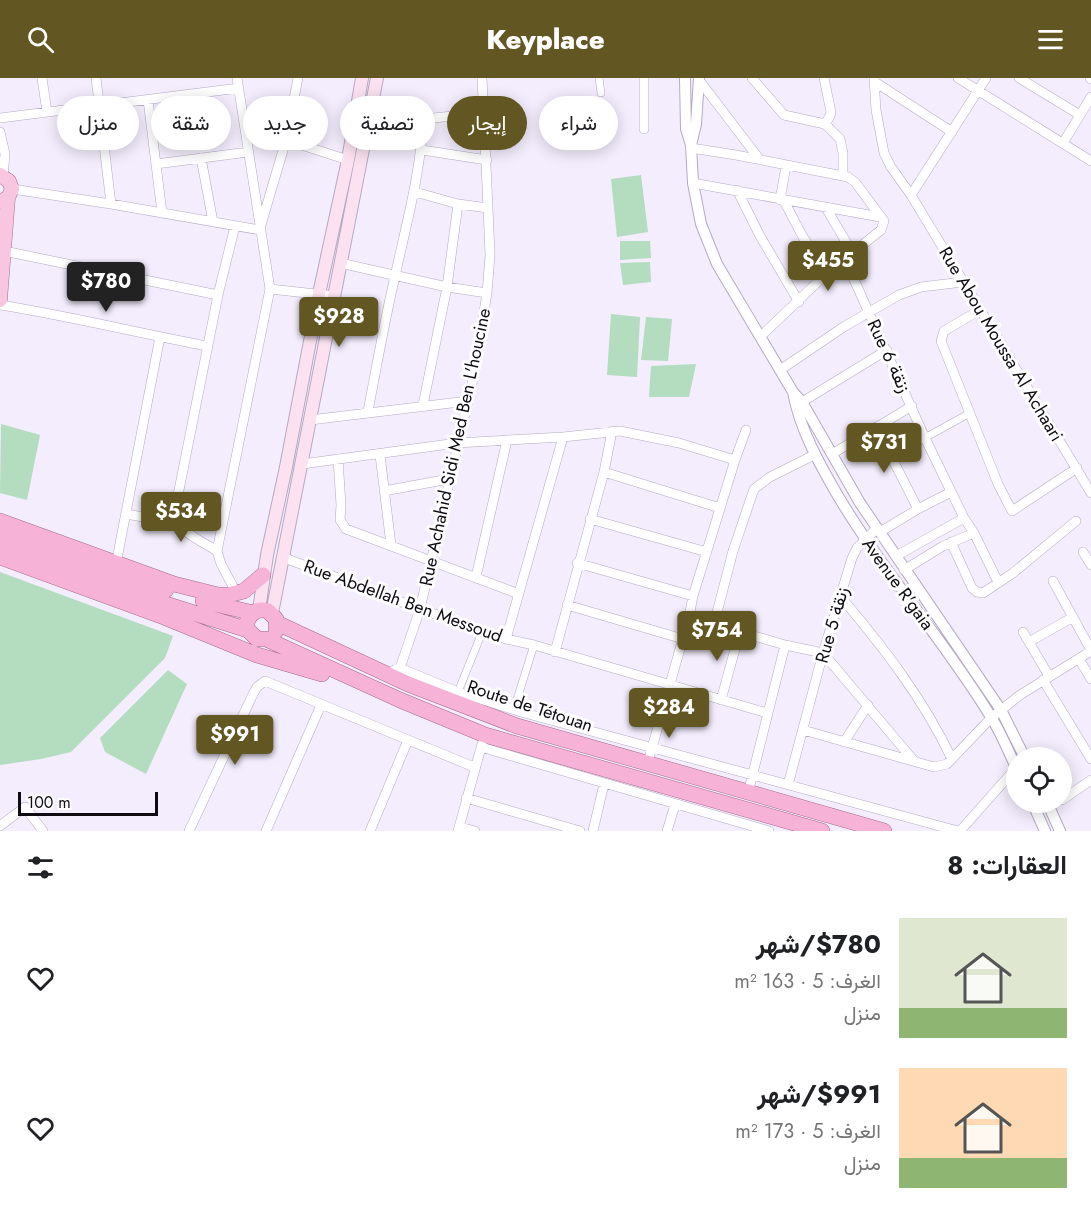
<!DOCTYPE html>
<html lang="ar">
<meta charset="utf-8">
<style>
:root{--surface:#fff;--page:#f6f6f6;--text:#202124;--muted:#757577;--accent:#625622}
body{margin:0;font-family:Jost,Vazirmatn,sans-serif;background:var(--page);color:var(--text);direction:rtl;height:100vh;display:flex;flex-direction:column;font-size:22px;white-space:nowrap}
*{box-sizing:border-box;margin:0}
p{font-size:20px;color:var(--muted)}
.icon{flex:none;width:33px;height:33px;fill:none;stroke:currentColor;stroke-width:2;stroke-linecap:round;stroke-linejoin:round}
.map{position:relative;height:753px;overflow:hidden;direction:ltr}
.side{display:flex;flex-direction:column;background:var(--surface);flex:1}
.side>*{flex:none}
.top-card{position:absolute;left:18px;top:18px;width:600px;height:54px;direction:rtl;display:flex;gap:12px}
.buttons{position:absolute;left:1006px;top:669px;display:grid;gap:12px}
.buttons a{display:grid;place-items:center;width:66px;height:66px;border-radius:50%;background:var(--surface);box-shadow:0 3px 15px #0003;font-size:30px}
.scale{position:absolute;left:18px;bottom:15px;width:140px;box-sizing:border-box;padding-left:6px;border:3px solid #0e0b13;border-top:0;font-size:16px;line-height:21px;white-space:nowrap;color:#0e0b13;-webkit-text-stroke:4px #fefefe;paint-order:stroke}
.price{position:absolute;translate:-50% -51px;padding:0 14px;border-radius:6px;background:var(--accent);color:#fff;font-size:20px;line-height:39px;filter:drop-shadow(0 2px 3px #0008)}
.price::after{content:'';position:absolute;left:50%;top:36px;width:18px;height:14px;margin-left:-9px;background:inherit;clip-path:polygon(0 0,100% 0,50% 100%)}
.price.selected{background:#222;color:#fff}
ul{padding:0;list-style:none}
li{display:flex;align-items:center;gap:18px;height:150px;padding:0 24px}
li span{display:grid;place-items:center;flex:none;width:168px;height:120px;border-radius:0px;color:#555}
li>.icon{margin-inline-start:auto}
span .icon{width:72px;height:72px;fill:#fffc;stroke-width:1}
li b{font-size:26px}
h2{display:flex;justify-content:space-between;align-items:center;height:72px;padding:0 24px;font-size:26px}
.tag{padding:0 21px;border-radius:27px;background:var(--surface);box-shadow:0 3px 15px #0003;font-size:21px;line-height:54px}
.tag.selected{background:var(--accent);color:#fff}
header{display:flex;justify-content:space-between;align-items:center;height:78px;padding:0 24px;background:var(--accent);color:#fff;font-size:27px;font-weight:800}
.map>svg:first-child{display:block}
</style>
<header><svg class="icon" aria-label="menu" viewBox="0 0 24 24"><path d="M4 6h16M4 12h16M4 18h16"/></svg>Keyplace<svg class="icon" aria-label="search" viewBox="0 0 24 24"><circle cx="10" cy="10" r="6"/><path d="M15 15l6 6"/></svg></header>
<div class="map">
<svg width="1091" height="753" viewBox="0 0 1091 753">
<rect width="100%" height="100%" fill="#f3edfd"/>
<path fill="#b4dcbf" d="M 641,97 L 648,154 L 617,159 L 611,101 Z
M 620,163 L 650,163 L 651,180 L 620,182 Z
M 650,184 L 651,204 L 623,207 L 620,185 Z
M 611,236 L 640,239 L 637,299 L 607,297 Z
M 646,239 L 672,241 L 668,283 L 641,282 Z
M 696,286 L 689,319 L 649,319 L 651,288 Z
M 1,346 L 40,357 L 27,422 L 0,415 Z
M 0,494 L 173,558 L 165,580 L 71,674 L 41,681 L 0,687 Z
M 168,592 L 187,606 L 146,696 L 105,674 L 100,660 Z"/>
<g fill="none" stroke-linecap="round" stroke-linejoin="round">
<g stroke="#b4aac2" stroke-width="8">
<path id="pedestrian" d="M 599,0 L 601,15
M 890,379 L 970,335
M 458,614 L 483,552
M 514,631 L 534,567"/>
</g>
<g stroke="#b4aac2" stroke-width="10">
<path id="minor" d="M 42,0 L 47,34
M 96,0 L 111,126
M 237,0 L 270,211 L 217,473 L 221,486 L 237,516
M 644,0 L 644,51
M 752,0 L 784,37 L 825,46 L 840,61 L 843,75 L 843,98
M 824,0 L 831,34 L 830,38 L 825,46
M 874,0 L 876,32 L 884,75 L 891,89 L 911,117 L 1091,415
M 958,0 L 1091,83
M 1019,0 L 1080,37
M 1090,0 L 1091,1
M 699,2 L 760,82
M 875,4 L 952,54
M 148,22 L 162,135
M 0,40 L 239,10
M 368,50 L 423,41 L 483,35
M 0,54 L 5,76 L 3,98
M 286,62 L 348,82
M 1063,65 L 1091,19
M 691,70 L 736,77 L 848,99 L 855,104 L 884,143 L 881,152 L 826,196 L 760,259
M 422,72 L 487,82
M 201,80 L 213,144
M 156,86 L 248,74
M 693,105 L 880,139
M 12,111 L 111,126 L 260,152
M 737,112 L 760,158 L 799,224
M 415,114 L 458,126 L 488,130
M 911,117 L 986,0
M 780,122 L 786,88
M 784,123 L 803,159 L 826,196
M 826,130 L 852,174
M 261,147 L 286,62 L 298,0
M 4,173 L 218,217
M 842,182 L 852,197 L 925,360 L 964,440 L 974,455 L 998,504
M 340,185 L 447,209 L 487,215
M 270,211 L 334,218
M 0,227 C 69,238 138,255 207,268
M 980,232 L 944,253 L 941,263 L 998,406 L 1012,433 L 1077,390
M 780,292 L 845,248 L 899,217 L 921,209 L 963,204
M 423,327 L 447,209 L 458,126
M 797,327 L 887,272
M 368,333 C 377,287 385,240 396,194 C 407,143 421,93 423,41
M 310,342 L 468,323
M 876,349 L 918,431
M 832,376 L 912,328
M 380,377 L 391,467
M 338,381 L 341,427 L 340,442 L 346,451 L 519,516
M 302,386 L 457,365 L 563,359 L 620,353 L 679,365 L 735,382
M 604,394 L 720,430
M 384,413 L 449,401
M 126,436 L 177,445
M 590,441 L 707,474
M 880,454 L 918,431 L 951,414
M 951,464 L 972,510 L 977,514 L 983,515 L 1013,495 L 1076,443
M 217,473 C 203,464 179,454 174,437 L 218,217 L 235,148
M 1083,474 L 1091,487
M 896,478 L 964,440
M 282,479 L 420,531 L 506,561 L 534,567 L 767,635
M 577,485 L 693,518
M 116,486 L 160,259
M 904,492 L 943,468 L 974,455
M 476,499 L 507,362
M 1053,503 L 1091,572
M 840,518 C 884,570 922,619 952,681
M 567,527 L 683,561
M 689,539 L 785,567 L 823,575
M 714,546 L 733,473 L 754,411 L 770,399 L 814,377
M 1023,554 L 1049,598
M 506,561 L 563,359
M 1029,564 L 1073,539
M 555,574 L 604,394 L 612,353
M 823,575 L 914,683
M 1079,581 L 1091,601
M 400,590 L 420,531 L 474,297 L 487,215 L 490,177 L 488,130 L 482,0
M 394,592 L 400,590 L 458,614 L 521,634 L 958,753
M 1043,602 L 1091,681
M 721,622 L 740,553
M 803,652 L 934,689 L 947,686 L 991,640 L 1020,617 L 1091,573
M 844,664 L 868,627
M 481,669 L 769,753
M 648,684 L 689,539 L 693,518 L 735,382 L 746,352
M 788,707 L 823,575 L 852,480 L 857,470 L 877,450
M 748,715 L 785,567
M 466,720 L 580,753
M 1062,722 L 1091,702
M 0,748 L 25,729 L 43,753
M 460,749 L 475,753
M 189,753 L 253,616 L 257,609 L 265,603 L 474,689
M 266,753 L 321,627
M 370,753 L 408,662
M 458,753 L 482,666
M 593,753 L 604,706
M 667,753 L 675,727
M 960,753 L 1016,690"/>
</g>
<g stroke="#b4aac2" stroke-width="12">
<path id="tertiary" d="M 685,0 L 686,51 L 691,67 L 693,105 L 701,146 L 717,186 L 793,314 L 802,324 L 860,425 L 1001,632 L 1025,680
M 691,67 L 696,46 L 699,0
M 793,314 C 800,352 819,385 838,418 C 884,495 944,562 991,639 C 1001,655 1009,674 1017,692
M 1032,724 L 1045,753
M 1047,724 L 1060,753"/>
</g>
<g stroke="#b4aac2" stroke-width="14">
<path id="secondary" d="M 259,532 L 267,477 L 286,389 L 319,216 L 348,82 L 362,0
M 272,535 L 377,0"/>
</g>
<g stroke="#a46c8c" stroke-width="15">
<path id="primary" d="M 0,97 L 9,103 L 12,111 L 8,120 L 1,123
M 0,222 L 8,120"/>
</g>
<g stroke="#a46c8c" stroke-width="16">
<path id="trunk" d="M 0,443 L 174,506 L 218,517 L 228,517 L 244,513 L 263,497
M 0,454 L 77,485 L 166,512
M 0,467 L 140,518 L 248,552 L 257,561 L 266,561 L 400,622 L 485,657 L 822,753
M 0,479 L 164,539 L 257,577 L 322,596
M 203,523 L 253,535
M 247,544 C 251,534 258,530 268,533 L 276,541 L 276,553
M 277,545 L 408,606 L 517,648 L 884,753"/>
</g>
<use href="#pedestrian" stroke="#fff" stroke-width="7"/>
<use href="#minor" stroke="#fff" stroke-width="9"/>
<use href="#tertiary" stroke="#fff" stroke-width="10"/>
<use href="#secondary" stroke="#fce2f0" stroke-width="12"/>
<use href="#primary" stroke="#f9c6e1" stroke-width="14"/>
<use href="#trunk" stroke="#f7b3d7" stroke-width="15"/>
</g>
<g text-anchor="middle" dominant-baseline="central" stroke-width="6" stroke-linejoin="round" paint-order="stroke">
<g font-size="18" fill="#0e0b13" stroke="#fefefe">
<text transform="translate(1001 266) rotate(59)">Rue Abou Moussa Al Achaari</text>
<text transform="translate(889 278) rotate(65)">Rue 6 زنقة</text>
<text transform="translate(455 369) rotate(-78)">Rue Achahid Sidi Med Ben L'houcine</text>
<text transform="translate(898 506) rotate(54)">Avenue R'gaia</text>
<text transform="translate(403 523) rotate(20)">Rue Abdellah Ben Messoud</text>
<text transform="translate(832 547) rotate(-74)">Rue 5 زنقة</text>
<text transform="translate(530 628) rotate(18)">Route de Tétouan</text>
</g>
</g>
</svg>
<div class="buttons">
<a><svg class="icon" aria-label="locate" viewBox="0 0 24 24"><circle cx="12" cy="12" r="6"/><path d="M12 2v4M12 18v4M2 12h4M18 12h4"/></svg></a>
</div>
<div class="scale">100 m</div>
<b class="price" style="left:828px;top:214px">$455</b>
<b class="price selected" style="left:106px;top:235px">$780</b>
<b class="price" style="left:339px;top:270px">$928</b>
<b class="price" style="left:884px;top:396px">$731</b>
<b class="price" style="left:181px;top:465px">$534</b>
<b class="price" style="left:717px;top:584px">$754</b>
<b class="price" style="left:669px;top:661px">$284</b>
<b class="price" style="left:235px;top:688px">$991</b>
<div class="top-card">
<a class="tag">شراء</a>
<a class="tag selected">إيجار</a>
<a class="tag">تصفية</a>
<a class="tag">جديد</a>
<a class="tag">شقة</a>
<a class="tag">منزل</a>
</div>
</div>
<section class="side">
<h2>العقارات: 8<svg class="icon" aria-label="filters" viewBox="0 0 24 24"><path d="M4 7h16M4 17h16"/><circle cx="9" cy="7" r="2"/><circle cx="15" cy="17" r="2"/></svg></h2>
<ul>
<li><span style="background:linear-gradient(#dfe7d0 75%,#8fb573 0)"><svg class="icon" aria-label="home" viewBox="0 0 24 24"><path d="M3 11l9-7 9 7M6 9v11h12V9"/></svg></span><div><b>$780/شهر</b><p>الغرف: 5 · 163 m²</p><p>منزل</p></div><svg class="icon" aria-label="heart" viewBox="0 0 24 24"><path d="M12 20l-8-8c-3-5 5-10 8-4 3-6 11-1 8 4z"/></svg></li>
<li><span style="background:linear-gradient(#ffd9b3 75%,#8fb573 0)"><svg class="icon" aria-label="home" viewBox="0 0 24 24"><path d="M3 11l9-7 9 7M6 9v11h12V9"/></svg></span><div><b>$991/شهر</b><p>الغرف: 5 · 173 m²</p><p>منزل</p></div><svg class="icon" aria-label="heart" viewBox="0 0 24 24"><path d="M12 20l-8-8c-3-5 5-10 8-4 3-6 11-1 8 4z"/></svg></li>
</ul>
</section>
